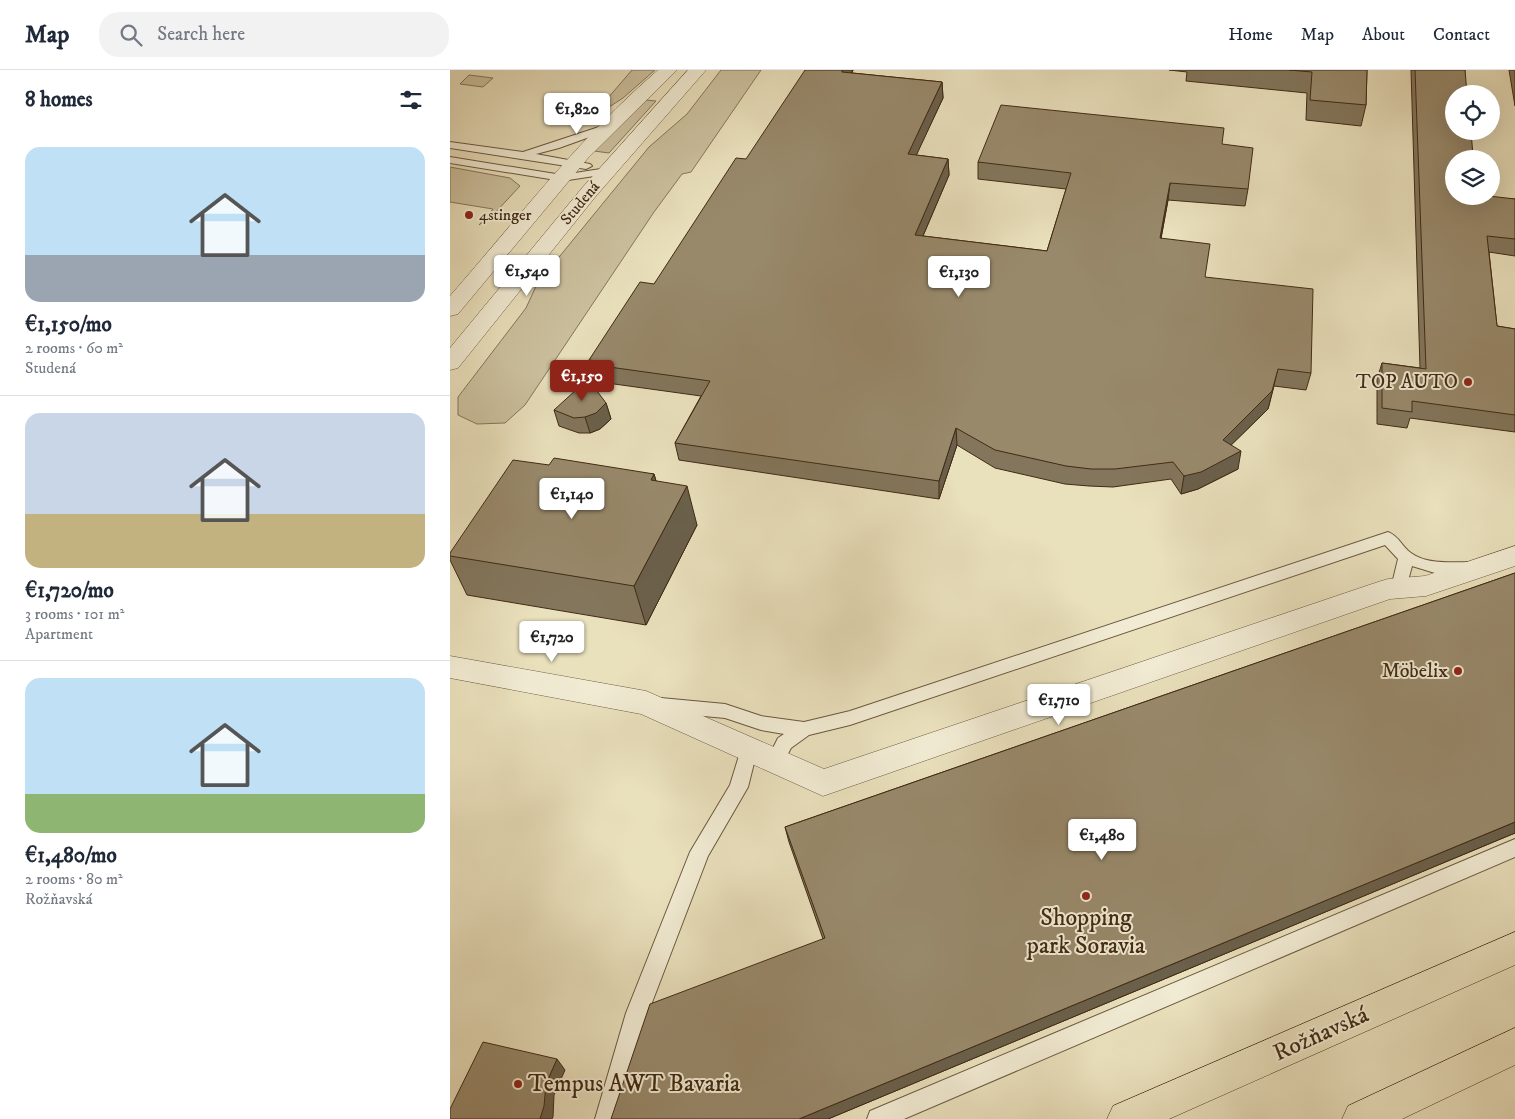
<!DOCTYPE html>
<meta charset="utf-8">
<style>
:root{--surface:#fff;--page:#f2f2f3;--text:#1f2937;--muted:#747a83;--line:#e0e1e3;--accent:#8f2418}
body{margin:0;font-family:"IM FELL DW Pica",serif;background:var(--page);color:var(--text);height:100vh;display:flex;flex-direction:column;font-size:19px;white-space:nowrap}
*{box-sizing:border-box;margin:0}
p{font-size:16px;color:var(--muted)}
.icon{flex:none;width:28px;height:28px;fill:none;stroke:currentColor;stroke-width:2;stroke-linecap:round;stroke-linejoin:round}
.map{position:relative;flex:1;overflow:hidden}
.details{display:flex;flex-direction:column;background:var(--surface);width:450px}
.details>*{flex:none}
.controls{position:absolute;left:995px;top:15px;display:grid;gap:10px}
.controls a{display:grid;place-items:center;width:55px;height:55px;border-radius:50%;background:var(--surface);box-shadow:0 5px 20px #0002;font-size:25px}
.price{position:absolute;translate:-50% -42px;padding:0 11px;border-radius:5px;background:#fff;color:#222;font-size:16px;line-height:32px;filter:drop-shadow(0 1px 2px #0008)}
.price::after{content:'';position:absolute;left:50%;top:30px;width:15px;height:11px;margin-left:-8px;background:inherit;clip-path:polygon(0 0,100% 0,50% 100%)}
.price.on{background:var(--accent);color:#fff}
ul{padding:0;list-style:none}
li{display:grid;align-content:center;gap:10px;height:265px;padding:0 25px}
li+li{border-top:1px solid var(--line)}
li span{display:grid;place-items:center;height:155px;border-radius:15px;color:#555}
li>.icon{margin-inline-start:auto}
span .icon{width:90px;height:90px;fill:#fffc;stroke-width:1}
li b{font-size:21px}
h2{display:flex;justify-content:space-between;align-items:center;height:60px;padding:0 25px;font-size:21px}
header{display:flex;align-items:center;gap:30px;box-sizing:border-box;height:70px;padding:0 25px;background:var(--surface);border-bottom:1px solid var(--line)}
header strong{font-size:24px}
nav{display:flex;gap:28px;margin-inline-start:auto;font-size:18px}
.search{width:350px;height:45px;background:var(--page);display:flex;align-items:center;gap:12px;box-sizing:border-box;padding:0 18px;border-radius:20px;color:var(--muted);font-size:19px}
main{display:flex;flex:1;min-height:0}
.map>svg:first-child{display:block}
</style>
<header>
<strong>Map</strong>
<div class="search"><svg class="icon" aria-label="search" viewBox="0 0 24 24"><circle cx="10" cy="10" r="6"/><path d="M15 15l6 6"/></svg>Search here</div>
<nav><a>Home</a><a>Map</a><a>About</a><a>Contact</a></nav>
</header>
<main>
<section class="details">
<h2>8 homes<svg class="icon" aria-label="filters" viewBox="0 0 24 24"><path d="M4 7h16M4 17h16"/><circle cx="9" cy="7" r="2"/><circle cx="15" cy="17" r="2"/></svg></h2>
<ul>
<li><span style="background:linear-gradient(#bfe0f5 70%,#9aa5b1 0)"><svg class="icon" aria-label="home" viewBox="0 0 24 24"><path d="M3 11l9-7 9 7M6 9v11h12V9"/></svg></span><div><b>€1,150/mo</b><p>2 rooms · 60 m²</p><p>Studená</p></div></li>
<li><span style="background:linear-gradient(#c9d6e8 65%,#c2b280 0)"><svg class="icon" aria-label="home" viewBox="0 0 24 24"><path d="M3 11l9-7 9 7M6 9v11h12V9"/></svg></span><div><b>€1,720/mo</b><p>3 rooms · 101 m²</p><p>Apartment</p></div></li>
<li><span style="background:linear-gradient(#bfe0f5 75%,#8fb573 0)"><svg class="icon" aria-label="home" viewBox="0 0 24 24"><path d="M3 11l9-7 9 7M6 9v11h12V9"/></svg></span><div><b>€1,480/mo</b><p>2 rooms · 80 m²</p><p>Rožňavská</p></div></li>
</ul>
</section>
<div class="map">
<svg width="1065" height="1049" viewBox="0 0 1065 1049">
<rect width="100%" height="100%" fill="#e9e0bc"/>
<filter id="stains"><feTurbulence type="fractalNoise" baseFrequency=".004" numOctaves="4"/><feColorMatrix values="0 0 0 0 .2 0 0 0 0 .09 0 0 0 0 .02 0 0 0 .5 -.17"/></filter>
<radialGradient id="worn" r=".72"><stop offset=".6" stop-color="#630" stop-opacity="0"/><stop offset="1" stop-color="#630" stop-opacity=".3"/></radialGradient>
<path fill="#ccc19f" stroke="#86765a" d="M 182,0 L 205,0 L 173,28 L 139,50 Z
M 271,0 L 311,0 L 241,102 L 232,104 L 204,142 L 75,335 L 55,353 L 27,354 L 8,345 L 8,327 L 76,238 L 87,214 L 199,77 L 237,44 Z
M 19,5 L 43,8 L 33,17 L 10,14 Z
M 196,30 L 206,31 L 159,83 L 144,81 Z
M 0,97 L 60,108 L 70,116 L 43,145 L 29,155 L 43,139 L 0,132 Z"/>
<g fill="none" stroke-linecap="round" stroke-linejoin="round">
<g stroke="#6b583e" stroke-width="2">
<path id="lane" d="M 155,55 L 160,58 L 159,60 L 109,78 L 86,84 L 140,94 L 142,96 L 136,99 L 0,78 L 0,72 L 73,82 Z
M 0,87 L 112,105 L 157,98 L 163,101 L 157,104 L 112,111 L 0,93 Z
M 938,462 C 949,466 952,477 961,483 C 977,495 1004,492 1023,492 L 1029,494 L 1031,498 L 1029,502 L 1023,504 L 985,503 L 962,496 L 955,522 L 949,524 L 943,522 L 941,518 L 948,489 L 935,475 L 400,655 L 359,665 L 341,678 L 331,697 L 325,700 L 319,697 L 316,692 L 328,668 L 334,664 L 311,660 L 275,648 L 211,642 L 205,640 L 202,635 L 205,630 L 211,628 L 275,634 L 311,646 L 354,652 L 400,641 Z
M 298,673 L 304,676 L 307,681 L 298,717 L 258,786 L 198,943 L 167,1049 L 145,1049 L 176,943 L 240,782 L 280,715 L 292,676 Z
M 1065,769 L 1065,787 L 454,1049 L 417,1049 L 420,1041 Z"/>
</g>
<g stroke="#6b583e" stroke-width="1">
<path id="street" d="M 208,0 L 227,0 L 138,88 L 8,244 L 0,246 L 0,226 C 68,148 130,67 208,0 Z
M 238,0 L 256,0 L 146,126 L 8,298 L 0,300 L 0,278 L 132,118 Z
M 1065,476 L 1065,496 L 976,526 L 940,529 L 373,726 L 191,644 L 0,608 L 0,586 L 196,621 L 374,699 L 928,512 L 938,509 L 975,506 Z"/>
</g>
<g stroke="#412a14" stroke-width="1">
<path id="primary" d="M 1065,862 L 1065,895 L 719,1049 L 657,1049 L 663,1036 Z
M 1065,958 L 1065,995 L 952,1049 L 892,1049 L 898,1036 Z"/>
</g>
<use href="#lane" fill="#f1ebd3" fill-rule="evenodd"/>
<use href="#street" fill="#f1ebd3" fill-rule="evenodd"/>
<use href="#primary" fill="#e9e0bc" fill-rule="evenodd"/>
</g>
<path fill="#83765c" stroke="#412a14" d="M 403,0 L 402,3 L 492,12 L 493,28 L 466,85 L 498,89 L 499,105 L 473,166 L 597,181 L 616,119 L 528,109 L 528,92 L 772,74 L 798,119 L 795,136 L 718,130 L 711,168 L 755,207 L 861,303 L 856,320 L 824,316 L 818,339 L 781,375 L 788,399 L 748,419 L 731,424 L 721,409 L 663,417 L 639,416 L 615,414 L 545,398 L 507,375 L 489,429 L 229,390 L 225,373 L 251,326 L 157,313 L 156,309 L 145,307 L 139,290 L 204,214 Z
M 719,0 L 917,0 L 916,35 L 911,56 L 856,50 L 857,23 L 736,11 L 737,2 Z
M 961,0 L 1015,0 L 1004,126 L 1065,129 L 1065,186 L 1039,182 L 1047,256 L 1065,259 L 1065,362 L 960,348 L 957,358 L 927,354 L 927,309 L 932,293 L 970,298 Z
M 1059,0 L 1065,0 L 1065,36 Z
M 156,333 L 161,349 L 150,359 L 140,363 L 129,363 L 109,356 L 104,340 Z
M 99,395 L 204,404 L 206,411 L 247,455 L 196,555 L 17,525 L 0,490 L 0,483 Z
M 1065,503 L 1065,763 L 378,1049 L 161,1049 L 373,869 L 339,772 L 335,757 Z"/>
<path fill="#6a604b" stroke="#412a14" d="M 392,0 L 403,0 L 393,18 L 392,2 Z
M 492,12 L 493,28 L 459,101 L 458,84 Z
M 498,89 L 499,105 L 466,182 L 465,165 Z
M 720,113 L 718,130 L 708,185 L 710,168 Z
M 828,299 L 818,339 L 769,387 L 773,370 Z
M 156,333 L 161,349 L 150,359 L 140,363 L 135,347 Z
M 506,358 L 507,375 L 489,429 L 489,411 Z
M 791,381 L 788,399 L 748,419 L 731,424 L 734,406 Z
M 204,404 L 215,443 L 201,410 Z
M 237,416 L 247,455 L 196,555 L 184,516 Z
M 1065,752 L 1065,763 L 378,1049 L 349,1049 Z
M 107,989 L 115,1000 L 104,1025 L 103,1047 L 102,1049 L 90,1049 L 96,1014 Z"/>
<path fill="#98896b" stroke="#412a14" d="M 355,0 L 392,0 L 392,2 L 492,12 L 458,84 L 498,89 L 465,165 L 597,181 L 621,103 L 528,92 L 551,35 L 774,58 L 772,74 L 803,78 L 798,119 L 720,113 L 710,168 L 760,174 L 755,207 L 863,219 L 861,303 L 828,299 L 822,321 L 773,370 L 791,381 L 751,402 L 734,406 L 723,392 L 665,399 L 641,399 L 616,396 L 545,380 L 506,358 L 489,411 L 225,373 L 260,311 L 152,296 L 156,292 L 139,290 L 190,212 L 204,214 L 286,88 L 296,89 Z
M 839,0 L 917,0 L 916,35 L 860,30 L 862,2 Z
M 965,0 L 1015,0 L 1017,24 L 1004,24 L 1004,61 L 1021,61 L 1023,86 L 1028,86 L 1028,89 L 1004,89 L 1004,126 L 1039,126 L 1065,129 L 1065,169 L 1037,166 L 1047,256 L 1065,259 L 1065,345 L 962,331 L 962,342 L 932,338 L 932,293 L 976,299 Z
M 138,309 L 156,333 L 146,343 L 135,347 L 124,348 L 104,340 Z
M 104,388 L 204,404 L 201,410 L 237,416 L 184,516 L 0,486 L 0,483 L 63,390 L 99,395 Z
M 1065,503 L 1065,752 L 349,1049 L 161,1049 L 200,934 L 375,868 L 335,757 Z
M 33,972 L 107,989 L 96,1014 L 94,1036 L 90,1049 L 0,1049 L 0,1039 Z"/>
<g fill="#8f2418" stroke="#f1ebd3" stroke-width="2">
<circle cx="19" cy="145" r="5"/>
<circle cx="1018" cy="312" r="5"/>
<circle cx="1008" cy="601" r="5"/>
<circle cx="636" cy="826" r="5"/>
<circle cx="68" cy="1014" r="5"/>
</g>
<g text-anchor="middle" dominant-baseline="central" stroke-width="4" stroke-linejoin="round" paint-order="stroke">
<g font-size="16" fill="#412a14" stroke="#f1ebd3">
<text transform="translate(130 133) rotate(-50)">Studená</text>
</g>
<g font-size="16" fill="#412a14" stroke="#f1ebd3" text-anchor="start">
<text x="29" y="145">4stinger</text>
</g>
<g font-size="20" fill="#412a14" stroke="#f1ebd3" text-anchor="end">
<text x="1008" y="312">TOP AUTO</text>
<text x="998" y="601">Möbelix</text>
</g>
<g font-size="24" fill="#412a14" stroke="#f1ebd3">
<text x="636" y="848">Shopping<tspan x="636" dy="28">park Soravia</tspan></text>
<text x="78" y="1014" text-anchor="start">Tempus AWT Bavaria</text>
</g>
<g font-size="24" fill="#412a14" stroke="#f1ebd3">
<text transform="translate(871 964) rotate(-24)">Rožňavská</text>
</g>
</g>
<rect width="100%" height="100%" filter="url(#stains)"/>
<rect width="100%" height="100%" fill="url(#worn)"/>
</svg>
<div class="controls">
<a><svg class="icon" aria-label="locate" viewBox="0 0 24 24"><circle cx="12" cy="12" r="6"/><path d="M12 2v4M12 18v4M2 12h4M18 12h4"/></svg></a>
<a><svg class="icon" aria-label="layers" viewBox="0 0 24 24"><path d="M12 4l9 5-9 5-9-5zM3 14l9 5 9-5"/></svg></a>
</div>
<b class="price" style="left:127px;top:65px">€1,820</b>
<b class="price" style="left:77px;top:227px">€1,540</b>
<b class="price" style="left:509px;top:228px">€1,130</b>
<b class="price on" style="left:132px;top:332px">€1,150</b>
<b class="price" style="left:122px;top:450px">€1,140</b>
<b class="price" style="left:102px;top:593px">€1,720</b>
<b class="price" style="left:609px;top:656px">€1,710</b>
<b class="price" style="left:652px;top:791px">€1,480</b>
</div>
</main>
